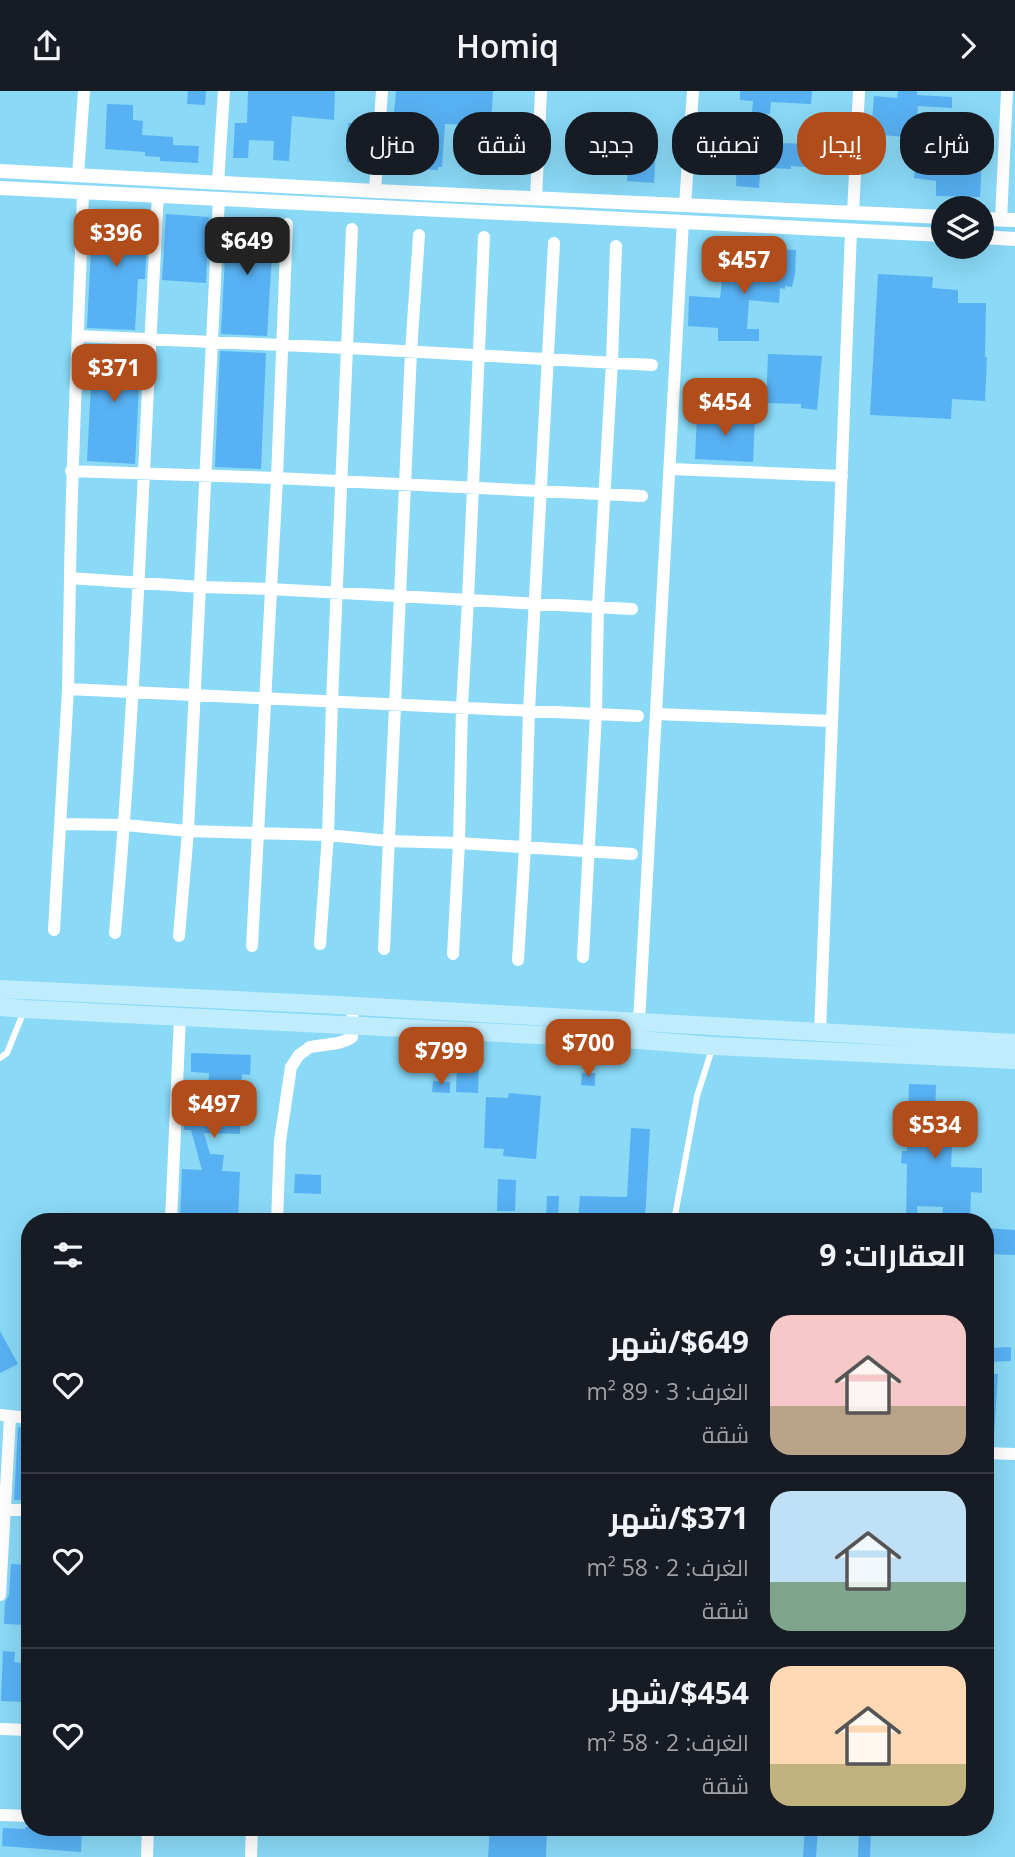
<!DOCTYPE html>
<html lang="ar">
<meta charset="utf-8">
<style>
:root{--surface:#171b24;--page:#242831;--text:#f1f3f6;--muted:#9ea1a6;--line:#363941;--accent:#b14d1b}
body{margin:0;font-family:"Open Sans",Cairo,sans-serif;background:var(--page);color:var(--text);direction:rtl;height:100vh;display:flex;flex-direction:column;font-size:26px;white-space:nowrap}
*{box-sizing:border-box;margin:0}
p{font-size:23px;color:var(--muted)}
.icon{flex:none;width:38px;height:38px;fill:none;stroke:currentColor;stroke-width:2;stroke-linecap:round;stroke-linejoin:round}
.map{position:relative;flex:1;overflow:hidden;direction:ltr}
.sheet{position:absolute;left:21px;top:1122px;width:973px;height:623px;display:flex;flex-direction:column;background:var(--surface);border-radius:28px;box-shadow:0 7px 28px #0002;direction:rtl}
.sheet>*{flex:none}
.top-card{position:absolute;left:21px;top:21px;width:973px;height:63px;direction:rtl;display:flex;gap:14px}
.buttons{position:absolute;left:931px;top:105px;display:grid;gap:14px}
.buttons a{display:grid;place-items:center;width:63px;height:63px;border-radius:50%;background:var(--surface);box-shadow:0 7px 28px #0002;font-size:35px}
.price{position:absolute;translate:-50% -60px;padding:0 16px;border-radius:14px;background:var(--accent);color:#fff;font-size:23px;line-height:46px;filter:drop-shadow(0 2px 4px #0008)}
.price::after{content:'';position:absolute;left:50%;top:42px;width:21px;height:16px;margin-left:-10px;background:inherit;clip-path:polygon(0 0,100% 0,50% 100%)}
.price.on{background:#222;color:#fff}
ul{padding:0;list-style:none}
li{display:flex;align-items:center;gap:21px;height:175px;padding:0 28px}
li+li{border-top:2px solid var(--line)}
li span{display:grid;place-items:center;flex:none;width:196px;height:140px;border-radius:21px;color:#555}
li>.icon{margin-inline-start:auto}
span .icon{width:84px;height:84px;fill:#fffc;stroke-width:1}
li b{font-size:30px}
h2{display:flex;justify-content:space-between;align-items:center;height:84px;padding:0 28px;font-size:30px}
.tag{padding:0 24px;border-radius:28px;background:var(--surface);box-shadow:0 7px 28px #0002;font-size:24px;line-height:63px}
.tag.on{background:var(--accent);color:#fff}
header{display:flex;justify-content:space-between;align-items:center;height:91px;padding:0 28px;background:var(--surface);font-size:32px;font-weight:600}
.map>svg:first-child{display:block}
</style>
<header><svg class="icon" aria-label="forward" viewBox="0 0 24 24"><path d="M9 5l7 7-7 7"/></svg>Homiq<svg class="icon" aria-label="share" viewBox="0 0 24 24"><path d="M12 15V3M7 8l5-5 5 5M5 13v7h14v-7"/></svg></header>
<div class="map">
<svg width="1015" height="1766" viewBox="0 0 1015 1766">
<rect width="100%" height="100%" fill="#89d9f7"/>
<path fill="#58b1f3" d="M 188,0 L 206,0 L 205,14 L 187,13 Z
M 248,0 L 335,0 L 334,29 L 292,25 L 289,70 L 273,69 L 274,50 L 249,49 L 248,67 L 233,67 L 235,32 L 247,32 Z
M 396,0 L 493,0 L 491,35 L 445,33 L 442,76 L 438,76 L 438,79 L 395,77 L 396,34 L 393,34 Z
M 740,0 L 812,0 L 811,13 L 771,11 L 770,23 L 752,22 L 753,10 L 740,9 Z
M 898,0 L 917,0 L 917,4 L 952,6 L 952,17 L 918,15 L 916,47 L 871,43 L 874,5 L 897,7 Z
M 107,13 L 133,14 L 133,29 L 143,30 L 142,44 L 173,46 L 173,54 L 199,55 L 198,72 L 160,70 L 160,66 L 145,65 L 145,61 L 105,58 Z
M 348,32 L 361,32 L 360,72 L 347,71 Z
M 574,44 L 622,46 L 622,48 L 656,50 L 654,92 L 627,90 L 628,64 L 624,63 L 624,61 L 599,60 L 599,67 L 573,66 Z
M 814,45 L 831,47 L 830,58 L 821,57 L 820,77 L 791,75 L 791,78 L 773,77 L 774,52 L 814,53 Z
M 956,48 L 983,48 L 980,106 L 936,105 L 936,90 L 914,87 L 915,77 L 936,80 L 937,55 L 956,55 Z
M 706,50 L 726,51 L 725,63 L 705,62 Z
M 737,57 L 752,58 L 751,67 L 761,68 L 759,97 L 736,95 Z
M 93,120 L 148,123 L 145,188 L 138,188 L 135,239 L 87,237 Z
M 166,123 L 209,126 L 206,192 L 162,189 Z
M 227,127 L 274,130 L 267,245 L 221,243 Z
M 766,158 L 796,159 L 795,183 L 792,196 L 785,195 L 785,198 L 780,197 L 779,212 L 749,209 L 747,238 L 759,238 L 759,250 L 718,250 L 718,237 L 688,235 L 689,205 L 720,207 L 723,180 L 748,183 L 749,165 L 766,166 Z
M 878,183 L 933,186 L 932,197 L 958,199 L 958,212 L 986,212 L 985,266 L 987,266 L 985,310 L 952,308 L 951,328 L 870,324 Z
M 93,254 L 141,257 L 135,373 L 87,370 Z
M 220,260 L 266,262 L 261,378 L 215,376 Z
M 768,263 L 822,265 L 817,319 L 801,317 L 801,313 L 766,312 Z
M 697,323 L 755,326 L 753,371 L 695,368 Z
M 191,962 L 251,964 L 250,984 L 242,983 L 240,1043 L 204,1042 L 210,1063 L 224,1064 L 222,1080 L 240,1081 L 238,1130 L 180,1129 L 182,1078 L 202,1079 L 191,1039 L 184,1039 L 185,1019 L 208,1020 L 209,982 L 191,981 Z
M 457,973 L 479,974 L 478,1002 L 456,1001 Z
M 582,982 L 595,982 L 595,995 L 581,994 Z
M 433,990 L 450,991 L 450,1002 L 432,1001 Z
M 909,993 L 936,994 L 935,1022 L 944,1022 L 944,1034 L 953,1034 L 951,1076 L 982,1077 L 982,1102 L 971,1101 L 970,1127 L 942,1126 L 943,1116 L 917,1115 L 918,1130 L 906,1130 L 907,1073 L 901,1072 L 902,1060 L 907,1060 Z
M 509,1002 L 541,1005 L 536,1068 L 503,1065 L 504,1058 L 484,1057 L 486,1006 L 508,1007 Z
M 631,1037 L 650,1038 L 645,1129 L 634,1128 L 634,1130 L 578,1130 L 580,1105 L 627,1106 Z
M 295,1083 L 321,1084 L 321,1103 L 294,1102 Z
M 498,1088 L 516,1089 L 515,1120 L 497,1120 Z
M 547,1105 L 559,1105 L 558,1130 L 546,1130 Z
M 985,1137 L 1015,1139 L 1015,1164 L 985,1163 Z
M 0,1240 L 18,1273 L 0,1282 Z
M 1011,1256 L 1011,1270 L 991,1271 L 990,1257 Z
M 985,1283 L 998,1283 L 994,1346 L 985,1346 Z
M 18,1336 L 26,1336 L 25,1356 L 30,1356 L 30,1386 L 26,1386 L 24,1409 L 14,1409 Z
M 11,1473 L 28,1474 L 27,1534 L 4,1533 L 5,1511 L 9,1504 Z
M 3,1560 L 15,1561 L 14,1571 L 22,1572 L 21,1600 L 25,1601 L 25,1611 L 1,1610 Z
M 25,1736 L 82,1736 L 81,1761 L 2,1755 L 3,1737 L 25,1738 Z
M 490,1736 L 547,1736 L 546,1766 L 488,1766 Z
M 805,1736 L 818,1736 L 816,1766 L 803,1766 Z
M 859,1736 L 871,1736 L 870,1766 L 858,1766 Z"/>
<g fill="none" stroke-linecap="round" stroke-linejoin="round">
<path stroke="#fff" stroke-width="6" d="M 0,967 L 7,962 L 24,920
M 674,1130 L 697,1005 L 712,958"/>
<path stroke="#fff" stroke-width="12" d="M 78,84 L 84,0
M 218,92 L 224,0
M 375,100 L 382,0
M 83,101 C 79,230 72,358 70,487 L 200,496 L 270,498 L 632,518
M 536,108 L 541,0
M 685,114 L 693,0
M 853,123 L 859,0
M 1001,129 L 1007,0
M 79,245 L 348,257 L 652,274
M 670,378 L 842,385
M 71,380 L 277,387 L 642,405
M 68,598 L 638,625
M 656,623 L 832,630
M 60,733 L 125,734 L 188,740 L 328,744 L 388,750 L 459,752 L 632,763
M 54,839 L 68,598 L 70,487
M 115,842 C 137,596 144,350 158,104
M 179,845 L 188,740 L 219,107
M 320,853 L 328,744 L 332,611 L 352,138
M 252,855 L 277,387 L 287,133
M 384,858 L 411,261 L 419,144
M 453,863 L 459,752 L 462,616 L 468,509 L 484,146
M 583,866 L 596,622 L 598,516 L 612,271 L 616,155
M 518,869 L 525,756 L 529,619 L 554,152
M 639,931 L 683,130
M 820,942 L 851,140
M 171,1130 L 180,926
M 277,1130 L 280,1050 L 291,976 L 299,964 L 310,956 L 338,952 L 347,949 L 352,946 L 353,914
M 0,1324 L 30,1327
M 985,1362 L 1015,1363
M 5,1419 L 30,1419
M 0,1504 L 10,1326
M 0,1638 L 30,1639
M 0,1724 L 30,1725
M 147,1766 L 148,1736
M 251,1766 L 252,1736"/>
<path stroke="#fff" stroke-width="14" d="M 0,80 L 375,100 L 943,126
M 0,97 L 943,144
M 982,128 L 1015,129
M 982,146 L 1015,148"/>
<path stroke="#bfedfe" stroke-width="18" d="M 0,898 L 338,914 L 1015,952
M 0,916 L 25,918 L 639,949 L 713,955 L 1015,969"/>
</g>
</svg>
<div class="buttons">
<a><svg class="icon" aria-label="layers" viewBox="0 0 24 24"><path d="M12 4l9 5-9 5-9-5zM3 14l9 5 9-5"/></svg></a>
</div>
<b class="price" style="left:116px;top:178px">$396</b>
<b class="price on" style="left:247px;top:186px">$649</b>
<b class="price" style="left:744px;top:205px">$457</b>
<b class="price" style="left:114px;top:313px">$371</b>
<b class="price" style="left:725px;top:347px">$454</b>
<b class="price" style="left:588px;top:988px">$700</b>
<b class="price" style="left:441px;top:996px">$799</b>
<b class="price" style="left:214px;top:1049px">$497</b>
<b class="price" style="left:935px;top:1070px">$534</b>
<div class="top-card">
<a class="tag">شراء</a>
<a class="tag on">إيجار</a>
<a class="tag">تصفية</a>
<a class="tag">جديد</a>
<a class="tag">شقة</a>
<a class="tag">منزل</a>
</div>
<section class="sheet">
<h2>العقارات: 9<svg class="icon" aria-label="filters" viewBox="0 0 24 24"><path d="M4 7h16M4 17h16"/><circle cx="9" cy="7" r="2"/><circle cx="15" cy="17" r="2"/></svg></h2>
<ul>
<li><span style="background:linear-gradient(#f6c9c9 65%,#b9a48a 0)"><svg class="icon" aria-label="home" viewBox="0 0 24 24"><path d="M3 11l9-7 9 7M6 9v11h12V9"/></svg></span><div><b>$649/شهر</b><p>الغرف: 3 · 89 m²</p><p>شقة</p></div><svg class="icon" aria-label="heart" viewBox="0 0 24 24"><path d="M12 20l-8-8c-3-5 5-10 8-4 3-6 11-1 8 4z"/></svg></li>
<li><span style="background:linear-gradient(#bfe0f5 65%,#7fa58c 0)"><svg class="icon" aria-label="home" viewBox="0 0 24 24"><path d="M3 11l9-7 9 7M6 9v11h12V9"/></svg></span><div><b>$371/شهر</b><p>الغرف: 2 · 58 m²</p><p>شقة</p></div><svg class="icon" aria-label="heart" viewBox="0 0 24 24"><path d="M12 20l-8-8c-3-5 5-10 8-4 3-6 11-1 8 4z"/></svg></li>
<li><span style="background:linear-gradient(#ffd9b3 70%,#c2b280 0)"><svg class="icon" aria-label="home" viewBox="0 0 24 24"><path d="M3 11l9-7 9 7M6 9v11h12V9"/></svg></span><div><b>$454/شهر</b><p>الغرف: 2 · 58 m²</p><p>شقة</p></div><svg class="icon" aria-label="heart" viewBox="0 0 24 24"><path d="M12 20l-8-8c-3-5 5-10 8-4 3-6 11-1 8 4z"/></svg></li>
</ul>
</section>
</div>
